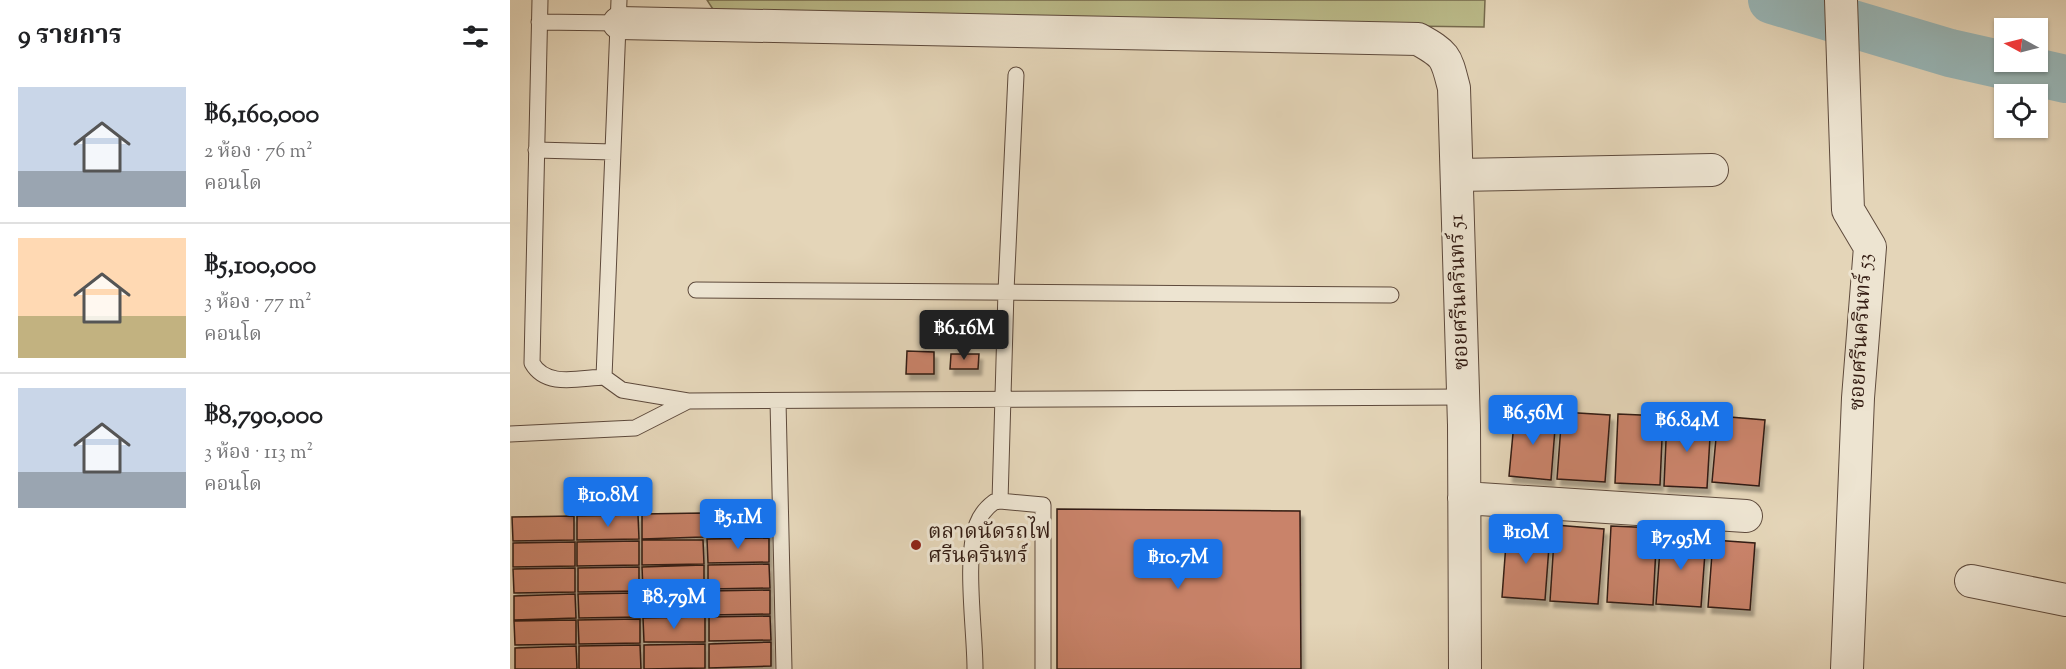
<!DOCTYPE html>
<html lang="th">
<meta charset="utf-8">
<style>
:root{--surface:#fff;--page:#f6f6f6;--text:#202124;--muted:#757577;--line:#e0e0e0;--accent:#1a73e8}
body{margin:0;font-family:"Sorts Mill Goudy","Noto Serif Thai",serif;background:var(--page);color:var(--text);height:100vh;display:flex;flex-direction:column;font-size:22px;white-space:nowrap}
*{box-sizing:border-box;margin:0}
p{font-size:20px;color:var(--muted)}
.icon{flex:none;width:33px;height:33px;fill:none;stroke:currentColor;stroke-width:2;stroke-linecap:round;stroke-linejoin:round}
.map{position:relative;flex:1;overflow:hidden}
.sheet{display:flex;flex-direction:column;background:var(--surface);width:510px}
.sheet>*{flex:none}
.needle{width:39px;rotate:277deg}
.fabs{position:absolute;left:1484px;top:18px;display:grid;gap:12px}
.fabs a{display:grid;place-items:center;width:54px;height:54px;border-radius:0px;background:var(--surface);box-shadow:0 2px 4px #0004;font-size:30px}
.price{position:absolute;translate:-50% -51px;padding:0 14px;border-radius:6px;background:var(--accent);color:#fff;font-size:20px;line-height:39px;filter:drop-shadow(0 2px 3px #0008)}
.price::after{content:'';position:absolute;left:50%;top:36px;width:18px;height:14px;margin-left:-9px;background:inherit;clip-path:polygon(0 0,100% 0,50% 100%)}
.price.selected{background:#222;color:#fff}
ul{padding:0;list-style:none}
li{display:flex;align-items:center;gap:18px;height:150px;padding:0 18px}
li+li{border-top:2px solid var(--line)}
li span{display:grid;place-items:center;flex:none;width:168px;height:120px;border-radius:0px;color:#555}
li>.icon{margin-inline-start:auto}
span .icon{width:72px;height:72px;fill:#fffc;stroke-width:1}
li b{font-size:26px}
h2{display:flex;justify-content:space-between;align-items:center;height:72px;padding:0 18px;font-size:26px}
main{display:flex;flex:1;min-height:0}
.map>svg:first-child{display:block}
</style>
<main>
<section class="sheet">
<h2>9 รายการ<svg class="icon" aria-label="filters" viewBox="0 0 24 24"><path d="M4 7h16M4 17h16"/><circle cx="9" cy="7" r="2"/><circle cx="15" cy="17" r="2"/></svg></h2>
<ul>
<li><span style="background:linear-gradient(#c9d6e8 70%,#9aa5b1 0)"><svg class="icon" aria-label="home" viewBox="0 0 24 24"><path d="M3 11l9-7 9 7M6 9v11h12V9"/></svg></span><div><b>฿6,160,000</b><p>2 ห้อง · 76 m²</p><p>คอนโด</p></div></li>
<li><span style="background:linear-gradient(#ffd9b3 65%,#c2b280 0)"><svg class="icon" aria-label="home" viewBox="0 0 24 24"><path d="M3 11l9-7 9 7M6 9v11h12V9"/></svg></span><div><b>฿5,100,000</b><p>3 ห้อง · 77 m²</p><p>คอนโด</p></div></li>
<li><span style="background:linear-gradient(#c9d6e8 70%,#9aa5b1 0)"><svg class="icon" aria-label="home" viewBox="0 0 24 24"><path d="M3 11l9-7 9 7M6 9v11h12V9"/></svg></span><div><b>฿8,790,000</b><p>3 ห้อง · 113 m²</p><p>คอนโด</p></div></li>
</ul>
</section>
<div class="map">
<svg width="1556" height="669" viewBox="0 0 1556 669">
<defs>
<filter id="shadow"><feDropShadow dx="3.5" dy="6" stdDeviation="1.5" flood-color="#0004"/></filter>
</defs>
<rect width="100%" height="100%" fill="#e4d5b8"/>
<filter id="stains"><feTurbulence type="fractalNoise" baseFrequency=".00333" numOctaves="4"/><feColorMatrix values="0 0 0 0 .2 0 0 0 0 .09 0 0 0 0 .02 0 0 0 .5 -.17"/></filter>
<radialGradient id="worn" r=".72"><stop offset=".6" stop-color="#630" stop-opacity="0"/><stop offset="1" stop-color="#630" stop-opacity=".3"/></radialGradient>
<path fill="#bbbb8a" stroke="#766b4e" stroke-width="1.5" d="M 197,0 L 975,0 L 974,27 L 208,17 Z"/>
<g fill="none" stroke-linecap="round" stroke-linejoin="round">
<path stroke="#98b6b7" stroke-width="48" d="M 1262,0 L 1440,53 L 1556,79"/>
</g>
<path fill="#c9836b" stroke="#321b12" stroke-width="1.5" filter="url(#shadow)" d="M 397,351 L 424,352 L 424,374 L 396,374 Z
M 441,354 L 469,354 L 468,369 L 440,369 Z
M 1005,412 L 1046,416 L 1041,480 L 999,476 Z
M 1052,412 L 1100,415 L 1095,482 L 1047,479 Z
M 1108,414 L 1153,416 L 1150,485 L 1105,483 Z
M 1208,416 L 1255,420 L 1249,486 L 1202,482 Z
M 1157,418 L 1201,420 L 1197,488 L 1154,486 Z
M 547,509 L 790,511 L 791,669 L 547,669 Z
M 258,512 L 259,536 L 198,537 L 197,513 Z
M 193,513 L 193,537 L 132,539 L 132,514 Z
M 128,515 L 129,539 L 67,540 L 67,516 Z
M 64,516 L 64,540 L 3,541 L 2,517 Z
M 1045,525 L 1094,529 L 1088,604 L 1040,601 Z
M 1101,526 L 1147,528 L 1143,605 L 1097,602 Z
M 997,530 L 1040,533 L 1035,600 L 992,597 Z
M 1151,535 L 1196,539 L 1191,607 L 1146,604 Z
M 259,538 L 259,562 L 198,563 L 197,539 Z
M 132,540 L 193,540 L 194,564 L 132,565 Z
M 1203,540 L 1245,543 L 1240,610 L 1198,607 Z
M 129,541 L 129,565 L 67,566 L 67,542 Z
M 65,542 L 65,566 L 3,567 L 3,543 Z
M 259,564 L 260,588 L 198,589 L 198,565 Z
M 194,565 L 194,590 L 133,590 L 132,567 Z
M 129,567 L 129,591 L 68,592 L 68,568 Z
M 65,568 L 65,592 L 4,593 L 3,569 Z
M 260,590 L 260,614 L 199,615 L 198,591 Z
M 194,592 L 195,615 L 133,617 L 133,593 Z
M 129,593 L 130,617 L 69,618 L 68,594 Z
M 65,594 L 66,618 L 4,620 L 4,596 Z
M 260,616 L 261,640 L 199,641 L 199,617 Z
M 195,617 L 195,642 L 134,642 L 133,618 Z
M 130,619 L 130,643 L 69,644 L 68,620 Z
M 66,620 L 66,644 L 5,645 L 4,621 Z
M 261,642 L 261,666 L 199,668 L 199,644 Z
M 195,644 L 195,668 L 134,669 L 134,645 Z
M 130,645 L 131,669 L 69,669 L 69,646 Z
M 66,646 L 67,669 L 5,669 L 5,648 Z"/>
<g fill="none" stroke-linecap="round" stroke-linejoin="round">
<g stroke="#5e4a3c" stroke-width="17">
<path id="service" d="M 30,0 L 22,363 C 36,388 69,378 94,377
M 109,0 L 94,377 L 112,390 L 178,401 L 953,397
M 29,22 L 109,23
M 26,150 L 103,152
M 186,290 L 881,295
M 268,401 L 274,669
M 0,434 L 125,428 L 178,401
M 490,501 L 496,291 L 506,75
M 465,669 C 465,630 454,559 467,524 C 470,516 476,508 484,502 L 490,501 L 533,505 L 533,669"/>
</g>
<g stroke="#5e4a3c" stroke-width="34">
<path id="minor" d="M 1331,0 L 1338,210 L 1360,247 L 1348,398 L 1337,669
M 109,23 L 908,39 C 937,55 936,57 944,88 L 954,425 L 955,669
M 947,175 L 1202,170
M 954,498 L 1236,516
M 1461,581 L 1556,600"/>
</g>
<use href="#service" stroke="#ede4d1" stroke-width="15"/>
<use href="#minor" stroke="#ede4d1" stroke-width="32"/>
</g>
<circle fill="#8f2418" stroke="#ede4d1" stroke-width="2" cx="406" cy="545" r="6"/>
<g text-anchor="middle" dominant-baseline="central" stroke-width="6" stroke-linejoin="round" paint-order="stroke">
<g font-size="21" fill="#321b12" stroke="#ede4d1">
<text transform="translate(950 292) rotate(-92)">ซอยศรีนครินทร์ 51</text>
<text transform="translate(1352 332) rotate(-87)">ซอยศรีนครินทร์ 53</text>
</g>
<g font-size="21" fill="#321b12" stroke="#ede4d1" text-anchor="start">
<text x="418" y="533">ตลาดนัดรถไฟ<tspan x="418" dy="24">ศรีนครินทร์</tspan></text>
</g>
</g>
<rect width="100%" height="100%" filter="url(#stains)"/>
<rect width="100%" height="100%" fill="url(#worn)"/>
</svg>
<div class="fabs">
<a><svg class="needle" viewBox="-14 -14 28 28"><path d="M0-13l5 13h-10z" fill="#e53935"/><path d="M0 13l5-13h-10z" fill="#757577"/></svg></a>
<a><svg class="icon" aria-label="locate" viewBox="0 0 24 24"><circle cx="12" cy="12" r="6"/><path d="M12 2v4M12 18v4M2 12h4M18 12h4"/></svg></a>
</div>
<b class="price selected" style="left:454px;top:361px">฿6.16M</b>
<b class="price" style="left:1023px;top:446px">฿6.56M</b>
<b class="price" style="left:1177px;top:453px">฿6.84M</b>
<b class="price" style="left:98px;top:528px">฿10.8M</b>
<b class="price" style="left:228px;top:550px">฿5.1M</b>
<b class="price" style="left:1016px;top:565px">฿10M</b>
<b class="price" style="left:1171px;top:571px">฿7.95M</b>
<b class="price" style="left:668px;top:590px">฿10.7M</b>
<b class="price" style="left:164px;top:630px">฿8.79M</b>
</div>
</main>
